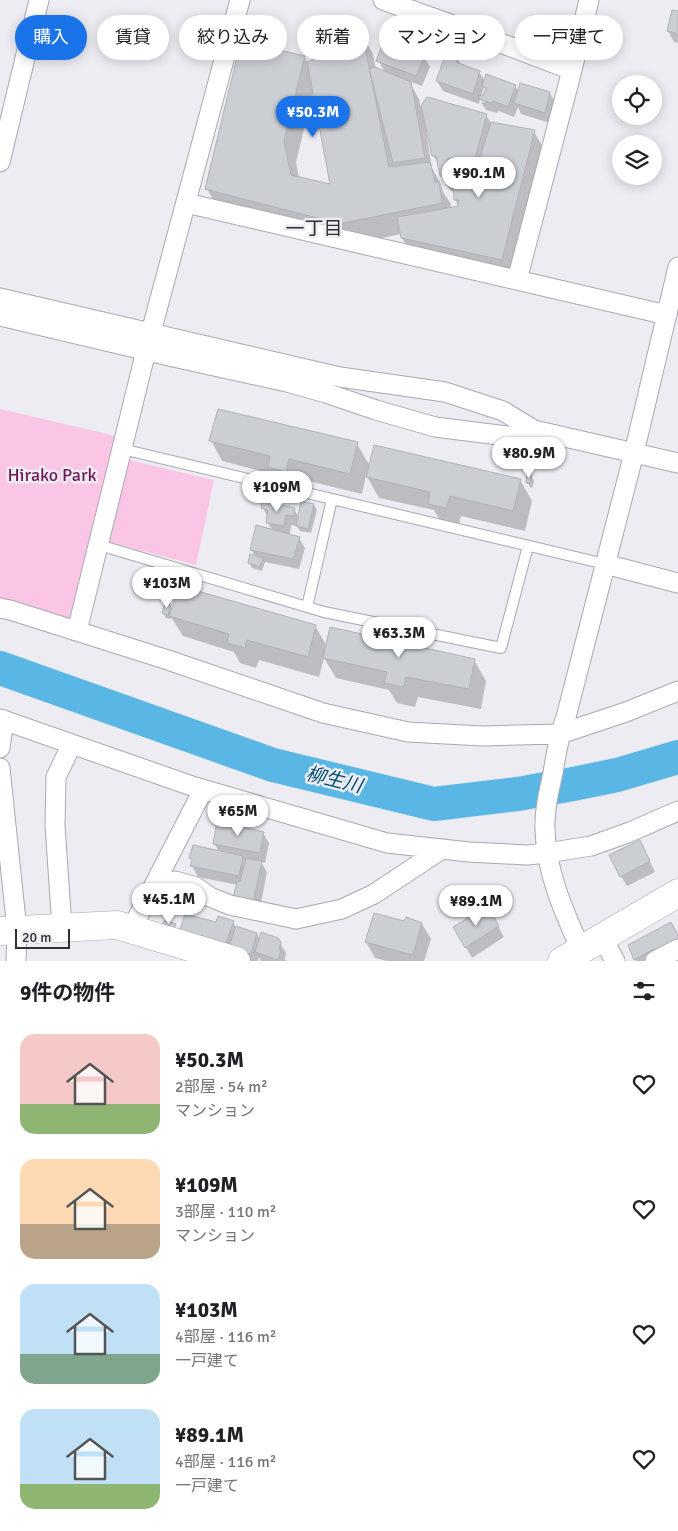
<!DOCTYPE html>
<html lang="ja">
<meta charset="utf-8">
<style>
:root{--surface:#fff;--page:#f6f6f6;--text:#202124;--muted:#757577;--accent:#1a73e8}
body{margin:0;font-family:Signika,"Noto Sans JP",sans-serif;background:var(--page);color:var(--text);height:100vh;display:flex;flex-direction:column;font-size:19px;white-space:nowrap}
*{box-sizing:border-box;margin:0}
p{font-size:16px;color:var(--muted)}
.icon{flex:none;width:28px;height:28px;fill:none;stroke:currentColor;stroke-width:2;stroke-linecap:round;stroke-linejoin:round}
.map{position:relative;height:961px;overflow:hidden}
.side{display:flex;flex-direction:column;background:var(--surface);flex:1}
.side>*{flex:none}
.banner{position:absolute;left:15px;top:15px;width:649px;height:45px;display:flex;gap:10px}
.buttons{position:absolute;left:612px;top:75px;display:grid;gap:10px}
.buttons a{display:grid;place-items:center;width:50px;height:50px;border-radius:50%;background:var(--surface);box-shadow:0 2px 12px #0003;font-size:25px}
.scale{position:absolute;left:15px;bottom:12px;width:55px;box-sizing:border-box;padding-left:5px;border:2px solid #303032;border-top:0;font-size:14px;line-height:18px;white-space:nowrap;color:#303032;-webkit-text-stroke:4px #ececf2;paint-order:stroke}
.price{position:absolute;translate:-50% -42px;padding:0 11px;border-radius:18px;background:#fff;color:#222;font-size:16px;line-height:32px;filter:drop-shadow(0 1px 2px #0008)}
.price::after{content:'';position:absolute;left:50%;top:30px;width:15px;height:11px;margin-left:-8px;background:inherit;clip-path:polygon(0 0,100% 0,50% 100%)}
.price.on{background:var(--accent);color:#fff}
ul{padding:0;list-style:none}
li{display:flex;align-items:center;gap:15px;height:125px;padding:0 20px}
li span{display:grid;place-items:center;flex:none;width:140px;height:100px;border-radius:15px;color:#555}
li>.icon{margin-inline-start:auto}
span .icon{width:60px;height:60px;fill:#fffc;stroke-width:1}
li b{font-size:21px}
h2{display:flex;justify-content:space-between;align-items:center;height:60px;padding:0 20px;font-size:21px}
.pill{padding:0 18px;border-radius:22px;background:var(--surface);box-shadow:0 2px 12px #0003;font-size:18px;line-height:45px}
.pill.on{background:var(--accent);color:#fff}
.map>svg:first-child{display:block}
</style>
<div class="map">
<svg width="678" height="961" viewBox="0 0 678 961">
<rect width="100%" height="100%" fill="#ececf2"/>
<path fill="#fbc6e5" d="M 0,409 L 116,436 L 69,619 L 0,601 Z
M 129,460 L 214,480 L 196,565 L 109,542 Z"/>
<path fill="#0003" fill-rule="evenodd" d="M 678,13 L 678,43 L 674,42 L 668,31 Z
M 361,33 L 373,54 L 376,69 L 385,72 L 378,60 L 424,57 L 430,67 L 422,86 L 409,81 L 419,99 L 421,108 L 428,98 L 486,115 L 491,123 L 534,132 L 546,152 L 513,280 L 414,258 L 402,238 L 401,234 L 346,245 L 219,209 L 207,189 L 304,57 L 308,63 ZM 314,89 L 331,186 L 299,178 L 296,162 ZM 428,131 L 433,155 L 440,167 L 441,175 L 451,191 L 455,191 L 455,200 L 459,207 L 451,208 L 451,204 L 443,192 L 441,184 L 432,168 L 426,132 Z
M 447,55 L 458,59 L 462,66 L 479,72 L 485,81 L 515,86 L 519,92 L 550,93 L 556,104 L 550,123 L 521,114 L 518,107 L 514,117 L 499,111 L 497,113 L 486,110 L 481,102 L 485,102 L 481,97 L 481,101 L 480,99 L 479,104 L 443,91 L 437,81 ZM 484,87 L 486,91 L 484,98 L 481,97 Z
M 211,440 L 357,444 L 370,466 L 520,480 L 532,501 L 525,531 L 461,516 L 458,528 L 442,524 L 434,510 L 379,498 L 366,475 L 362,494 L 300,479 L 297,492 L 281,487 L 273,474 L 222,461 Z
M 531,476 L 534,481 L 532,488 L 530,487 L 527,482 Z
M 314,505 L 317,510 L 311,533 L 300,531 L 297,526 L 291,525 L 290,535 L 299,538 L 305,548 L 299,569 L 265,562 L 262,571 L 252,568 L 249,563 L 256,557 L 251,550 L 272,530 L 268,523 L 268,518 L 263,508 L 294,509 L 299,518 Z
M 170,606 L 173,610 L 315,626 L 327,646 L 474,660 L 486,681 L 481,709 L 418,697 L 415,707 L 397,703 L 389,690 L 336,678 L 324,658 L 319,677 L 259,660 L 256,668 L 240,663 L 234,652 L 183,636 L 171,617 L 171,619 L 166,618 L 163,613 Z
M 263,833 L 269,843 L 265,863 L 261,862 L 267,872 L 259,913 L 238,885 L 198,877 L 192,866 L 193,862 L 191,858 L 219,852 L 214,843 Z
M 640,841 L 655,872 L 627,886 L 621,876 Z
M 488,908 L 504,937 L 472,958 L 466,947 Z
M 233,922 L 236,928 L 257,934 L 260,940 L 280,943 L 286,953 L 285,959 L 286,961 L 261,961 L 259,957 L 258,961 L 249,961 L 181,930 Z
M 405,922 L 422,924 L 431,939 L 424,961 L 387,961 L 375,958 L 366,942 Z
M 678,937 L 678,953 L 657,961 L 636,961 L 629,946 Z"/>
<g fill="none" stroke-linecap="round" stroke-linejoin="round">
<path stroke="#59b6e5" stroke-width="34" d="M 0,668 L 273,765 L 434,804 L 518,794 L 573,784 L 617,775 L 678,757"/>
</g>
<path fill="#cbced3" stroke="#afb2b7" d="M 672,10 L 678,11 L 678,34 L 667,31 Z
M 362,32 L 389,167 L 430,162 L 435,182 L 439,182 L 442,203 L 334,225 L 321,219 L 205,189 L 241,41 L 305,56 L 284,141 L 291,175 L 330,184 L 307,62 L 315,59 L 312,42 Z
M 388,41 L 425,56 L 416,76 L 376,61 L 383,43 L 386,44 Z
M 446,53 L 459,58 L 456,62 L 480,71 L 473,94 L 436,81 Z
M 375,67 L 411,82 L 425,158 L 393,163 L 369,69 Z
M 486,74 L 516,85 L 508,107 L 493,101 L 491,103 L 479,99 L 479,95 L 483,96 L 486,88 L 482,86 Z
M 520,83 L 550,92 L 545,113 L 514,103 Z
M 427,97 L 487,114 L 473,166 L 448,158 L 444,176 L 440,176 L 436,156 L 432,156 L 421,106 Z
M 491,122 L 535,130 L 502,260 L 401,238 L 397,217 L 458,206 L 459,200 L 454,200 L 453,182 L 449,181 L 451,165 L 476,171 Z
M 218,409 L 358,442 L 350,474 L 289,459 L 286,472 L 268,467 L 270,456 L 209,441 Z
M 374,445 L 521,479 L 513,511 L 450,496 L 446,508 L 428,504 L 430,492 L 366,477 Z
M 527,474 L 532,475 L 530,483 L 526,483 Z
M 262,501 L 295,508 L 294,516 L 286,515 L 284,526 L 266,523 L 268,510 L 261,508 Z
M 301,501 L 314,504 L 308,529 L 296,526 Z
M 256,525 L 300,537 L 293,559 L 250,550 Z
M 250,554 L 263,558 L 260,567 L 248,563 Z
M 180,586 L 316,625 L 308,657 L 247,640 L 245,648 L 227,643 L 229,634 L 169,616 Z
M 165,603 L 171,605 L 168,615 L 162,613 Z
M 330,627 L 475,659 L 469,689 L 406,677 L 404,687 L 384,683 L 387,672 L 323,658 Z
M 217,821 L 264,832 L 260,853 L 213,844 Z
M 640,840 L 650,861 L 620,877 L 609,855 Z
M 193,845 L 243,856 L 239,876 L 190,866 L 192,860 L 189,858 Z
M 246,858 L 262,861 L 253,903 L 233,898 L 237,882 L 240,881 Z
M 488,906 L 499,926 L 465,948 L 453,927 Z
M 374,913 L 404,921 L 406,917 L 422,923 L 413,955 L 365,942 Z
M 185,914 L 216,922 L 218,916 L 234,921 L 226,943 L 180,930 Z
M 164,921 L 176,924 L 174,929 L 162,926 Z
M 671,922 L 678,935 L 678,939 L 656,951 L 654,949 L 634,960 L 628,945 Z
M 236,926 L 257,933 L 251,954 L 229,947 Z
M 261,932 L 278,938 L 281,942 L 279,949 L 281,950 L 278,960 L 255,952 Z"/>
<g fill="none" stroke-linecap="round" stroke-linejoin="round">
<g stroke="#a9a9af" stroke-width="12">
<path id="lane" d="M 122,449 L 605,564
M 99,545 L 324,612 L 501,648 L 528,546
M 307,607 L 332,499"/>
</g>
<g stroke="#a9a9af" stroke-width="21">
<path id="street" d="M 383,0 L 450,24 L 572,70 L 589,0
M 0,162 L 39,0
M 186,203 L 667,315
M 517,280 L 572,70
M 0,298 L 340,377 L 445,392 L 503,411 L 534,430 L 678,463
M 0,316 L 169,356 L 287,382 L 326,393 L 376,410 L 435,427 L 531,439 L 545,442
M 605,564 L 678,583
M 0,608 L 10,610 L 168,660 L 323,713 L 408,732 L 483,736 L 560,734 L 626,712 L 678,691
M 77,631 L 146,351 L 240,0
M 0,719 L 192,786 L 387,843 L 469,852 L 527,855 L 547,853 L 591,846 L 630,832 L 678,811
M 0,748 L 4,720
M 0,768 L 17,930 L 16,961
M 152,889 L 175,881 L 196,887 L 210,897 L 230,905 L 296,919 L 342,909 L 374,894 L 442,849
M 62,928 L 55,825 L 56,777 L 72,744
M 131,930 L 203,790
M 602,937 L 615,961
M 581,950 C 564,912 546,872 545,830 C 544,811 549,791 553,773 C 556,753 559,735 566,717 L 634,453 L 678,267
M 655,961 L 678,949"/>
</g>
<g stroke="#a9a9af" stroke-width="29">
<path id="secondary" d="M 0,931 L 117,925 L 236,961
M 562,961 L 678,893"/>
</g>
<use href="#lane" stroke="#fff" stroke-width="10"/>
<use href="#street" stroke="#fff" stroke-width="19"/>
<use href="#secondary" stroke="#fff" stroke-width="28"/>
</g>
<g text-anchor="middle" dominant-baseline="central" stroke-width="5" stroke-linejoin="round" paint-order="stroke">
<g font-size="18" fill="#721857" stroke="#ececf2">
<text x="52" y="475">Hirako Park</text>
</g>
<g font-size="19" fill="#303032" stroke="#ececf2">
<text x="314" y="229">一丁目</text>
</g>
<g font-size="19" font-style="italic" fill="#00506f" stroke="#ececf2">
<text transform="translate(334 780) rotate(14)">柳生川</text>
</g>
</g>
</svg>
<div class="buttons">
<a><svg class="icon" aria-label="locate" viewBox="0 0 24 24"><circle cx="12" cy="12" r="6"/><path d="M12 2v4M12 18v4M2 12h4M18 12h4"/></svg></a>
<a><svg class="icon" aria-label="layers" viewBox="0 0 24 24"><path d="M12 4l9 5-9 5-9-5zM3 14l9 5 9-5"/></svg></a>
</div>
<div class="scale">20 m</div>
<b class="price on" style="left:313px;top:138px">¥50.3M</b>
<b class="price" style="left:479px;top:199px">¥90.1M</b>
<b class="price" style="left:529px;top:479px">¥80.9M</b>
<b class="price" style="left:277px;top:513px">¥109M</b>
<b class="price" style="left:167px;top:609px">¥103M</b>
<b class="price" style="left:399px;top:659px">¥63.3M</b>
<b class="price" style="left:238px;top:837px">¥65M</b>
<b class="price" style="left:169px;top:925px">¥45.1M</b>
<b class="price" style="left:476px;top:927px">¥89.1M</b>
<div class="banner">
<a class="pill on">購入</a>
<a class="pill">賃貸</a>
<a class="pill">絞り込み</a>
<a class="pill">新着</a>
<a class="pill">マンション</a>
<a class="pill">一戸建て</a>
</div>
</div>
<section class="side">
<h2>9件の物件<svg class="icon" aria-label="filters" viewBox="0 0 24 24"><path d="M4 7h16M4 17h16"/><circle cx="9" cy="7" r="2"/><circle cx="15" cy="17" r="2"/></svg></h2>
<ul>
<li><span style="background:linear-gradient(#f6c9c9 70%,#8fb573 0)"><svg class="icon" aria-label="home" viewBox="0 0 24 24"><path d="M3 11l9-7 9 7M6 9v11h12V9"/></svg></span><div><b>¥50.3M</b><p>2部屋 · 54 m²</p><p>マンション</p></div><svg class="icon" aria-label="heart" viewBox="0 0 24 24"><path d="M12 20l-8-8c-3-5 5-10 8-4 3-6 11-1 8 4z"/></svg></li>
<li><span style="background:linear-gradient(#ffd9b3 65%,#b9a48a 0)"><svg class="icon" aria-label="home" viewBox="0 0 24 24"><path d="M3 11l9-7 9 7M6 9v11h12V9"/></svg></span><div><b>¥109M</b><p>3部屋 · 110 m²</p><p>マンション</p></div><svg class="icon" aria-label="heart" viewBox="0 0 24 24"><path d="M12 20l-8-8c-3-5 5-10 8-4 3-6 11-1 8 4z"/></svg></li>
<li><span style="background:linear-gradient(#bfe0f5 70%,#7fa58c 0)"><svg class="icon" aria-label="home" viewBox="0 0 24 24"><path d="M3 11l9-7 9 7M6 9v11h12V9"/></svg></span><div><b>¥103M</b><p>4部屋 · 116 m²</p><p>一戸建て</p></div><svg class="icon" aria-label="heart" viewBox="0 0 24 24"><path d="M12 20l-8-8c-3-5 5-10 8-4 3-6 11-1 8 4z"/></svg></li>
<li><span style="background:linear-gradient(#bfe0f5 75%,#8fb573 0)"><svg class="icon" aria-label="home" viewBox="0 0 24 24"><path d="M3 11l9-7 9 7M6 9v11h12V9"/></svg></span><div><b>¥89.1M</b><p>4部屋 · 116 m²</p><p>一戸建て</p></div><svg class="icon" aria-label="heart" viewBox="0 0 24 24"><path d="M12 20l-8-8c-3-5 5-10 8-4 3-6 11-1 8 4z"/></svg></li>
</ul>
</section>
